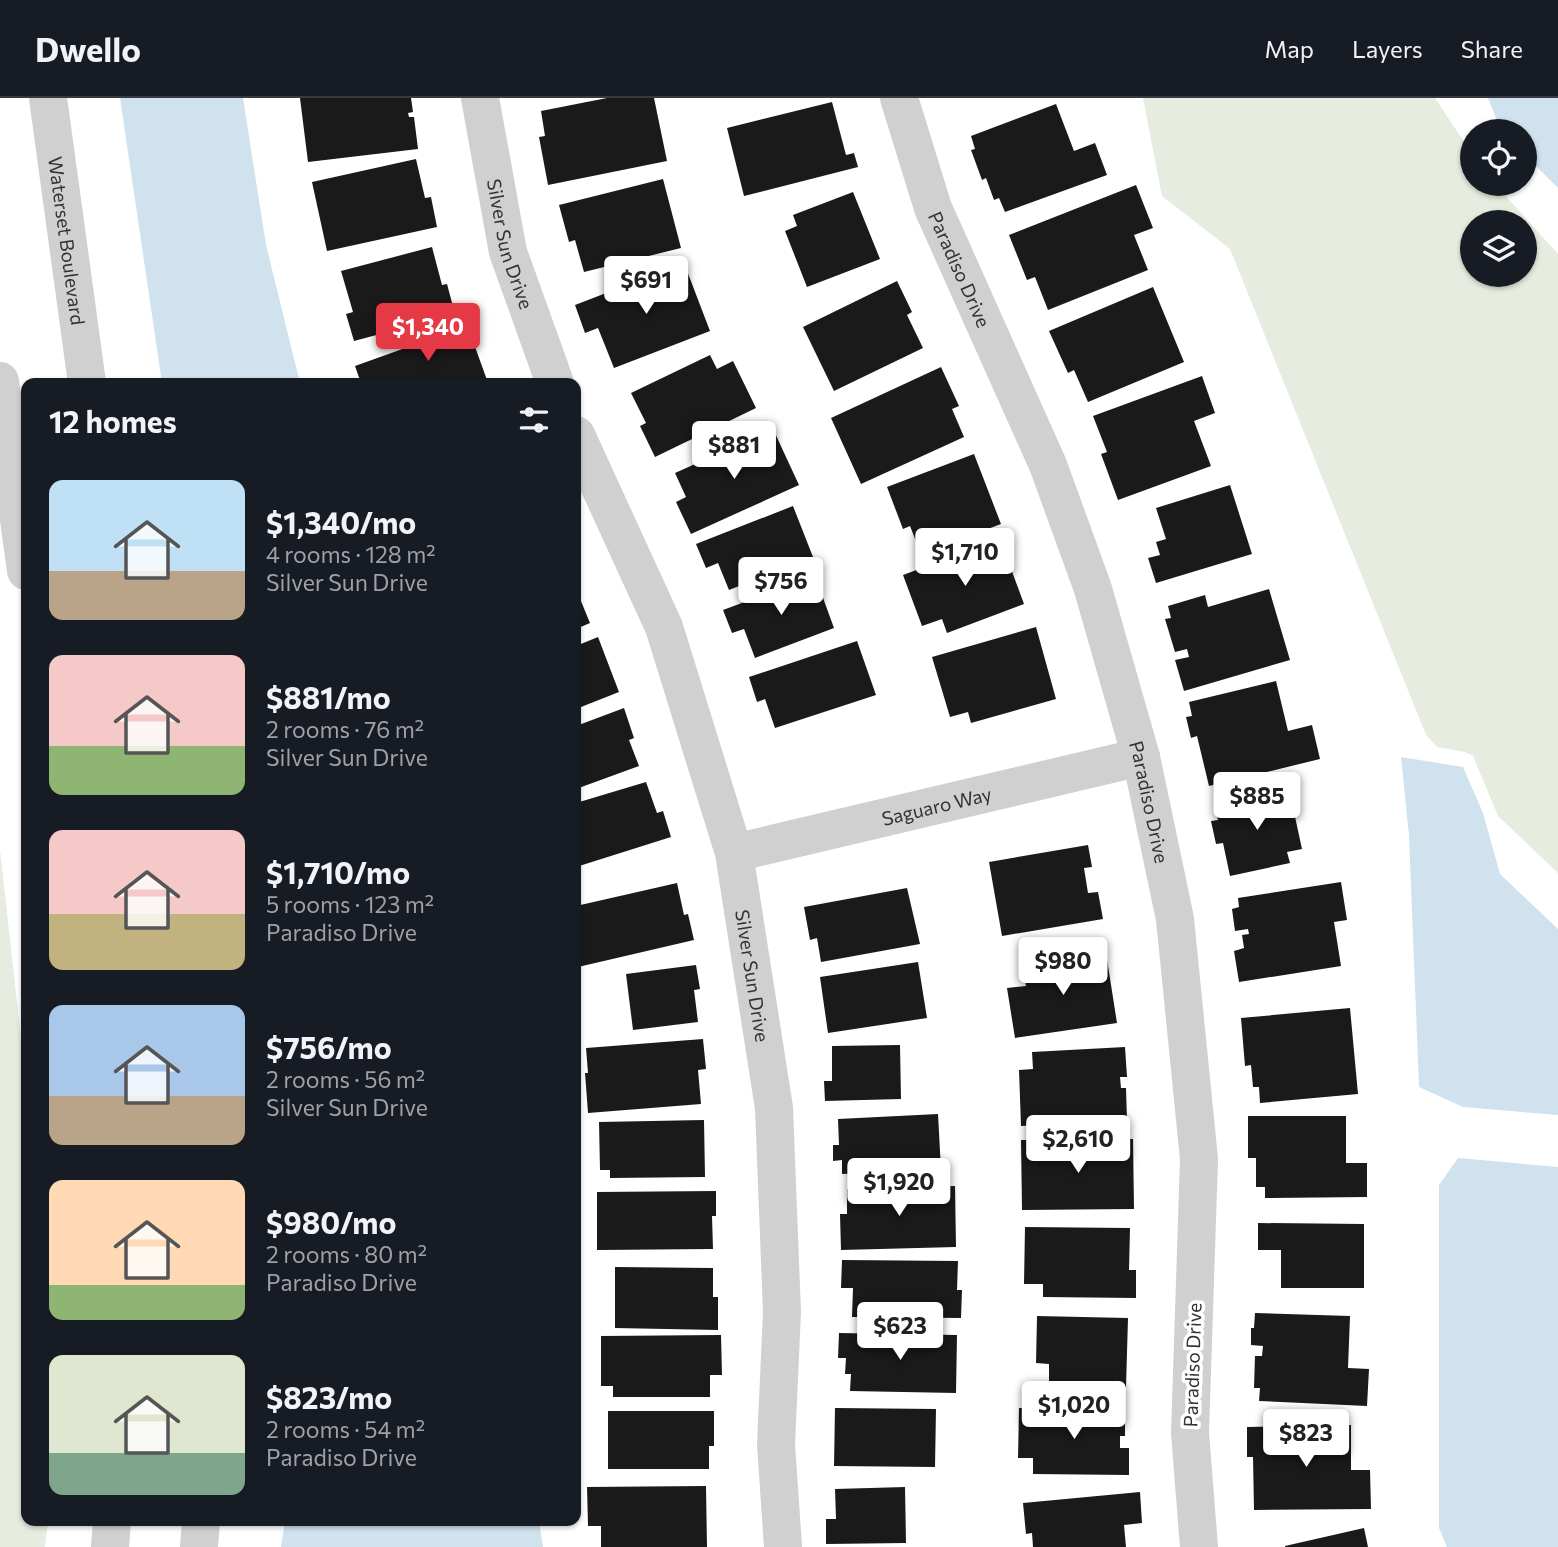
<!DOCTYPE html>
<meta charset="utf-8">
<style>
:root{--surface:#171b24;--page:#242831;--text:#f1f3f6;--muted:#9ea1a6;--line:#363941;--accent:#e63946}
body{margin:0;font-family:Commissioner,sans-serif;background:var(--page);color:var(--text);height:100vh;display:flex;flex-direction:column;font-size:26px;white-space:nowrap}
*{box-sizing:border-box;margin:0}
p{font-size:23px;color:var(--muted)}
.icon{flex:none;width:38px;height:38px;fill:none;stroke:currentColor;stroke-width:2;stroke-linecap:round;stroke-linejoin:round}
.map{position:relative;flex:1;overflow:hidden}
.sheet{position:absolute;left:21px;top:280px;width:560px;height:1148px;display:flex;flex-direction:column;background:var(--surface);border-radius:14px;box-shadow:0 2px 5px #0004}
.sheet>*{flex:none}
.tools{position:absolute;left:1460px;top:21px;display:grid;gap:14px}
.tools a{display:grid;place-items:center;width:77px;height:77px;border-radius:50%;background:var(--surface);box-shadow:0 2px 5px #0004;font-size:35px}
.price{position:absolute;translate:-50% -60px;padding:0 16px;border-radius:7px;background:#fff;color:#222;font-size:23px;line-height:46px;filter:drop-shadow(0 2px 4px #0008)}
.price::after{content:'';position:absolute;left:50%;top:42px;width:21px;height:16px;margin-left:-10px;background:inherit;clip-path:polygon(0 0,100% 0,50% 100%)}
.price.active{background:var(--accent);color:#fff}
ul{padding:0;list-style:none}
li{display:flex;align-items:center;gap:21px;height:175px;padding:0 28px}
li span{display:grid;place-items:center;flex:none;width:196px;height:140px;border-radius:14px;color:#555}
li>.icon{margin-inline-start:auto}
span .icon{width:84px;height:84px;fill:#fffc;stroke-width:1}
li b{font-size:30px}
h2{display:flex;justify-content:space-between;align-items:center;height:84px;padding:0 28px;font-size:30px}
header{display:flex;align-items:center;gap:42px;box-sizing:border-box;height:98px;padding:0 35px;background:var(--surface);border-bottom:2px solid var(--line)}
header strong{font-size:33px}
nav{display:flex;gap:38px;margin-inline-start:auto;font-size:24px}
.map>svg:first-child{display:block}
</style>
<header>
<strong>Dwello</strong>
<nav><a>Map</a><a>Layers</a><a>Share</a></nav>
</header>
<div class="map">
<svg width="1558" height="1449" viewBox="0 0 1558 1449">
<rect width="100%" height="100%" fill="#fff"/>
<path fill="#e6ecdf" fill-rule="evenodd" d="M 1143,0 L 1435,0 L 1472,56 L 1472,86 L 1495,86 L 1558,156 L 1558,775 L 1498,718 L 1473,658 L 1465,654 L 1437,649 L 1426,637 L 1230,151 L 1162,98 ZM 1472,124 L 1524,124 L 1524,177 L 1472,177 Z
M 0,752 L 26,985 L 26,1423 L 48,1423 L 45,1449 L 0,1449 Z"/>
<path fill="#cfe2ee" d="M 120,0 L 243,0 L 266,147 L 300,285 L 162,285 Z
M 1488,0 L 1558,0 L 1558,90 L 1524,56 L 1524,33 L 1501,33 Z
M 1401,659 L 1463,669 L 1483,715 L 1500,776 L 1558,831 L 1558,1017 L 1463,1009 L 1419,989 L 1409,737 Z
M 1458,1060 L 1558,1069 L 1558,1449 L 1447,1449 L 1439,1430 L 1439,1087 Z
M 285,1423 L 539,1423 L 543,1449 L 281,1449 Z"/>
<path fill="#1a1a1a" d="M 300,0 L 411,0 L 413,14 L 408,15 L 409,19 L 414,19 L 418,51 L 308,64 Z
M 607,0 L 654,0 L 667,63 L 548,87 L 539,39 L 545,38 L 541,13 Z
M 832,4 L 846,57 L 854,55 L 858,69 L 744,98 L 727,30 Z
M 1056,6 L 1074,53 L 1095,45 L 1107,77 L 1005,114 L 999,100 L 994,102 L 986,80 L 982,82 L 971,52 L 975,51 L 971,38 Z
M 416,61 L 425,100 L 431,99 L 437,129 L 327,153 L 312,84 Z
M 663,81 L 681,150 L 584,174 L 575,142 L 569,144 L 559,107 Z
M 1136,87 L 1153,130 L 1134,137 L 1148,172 L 1048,212 L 1035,179 L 1027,182 L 1009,137 Z
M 853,94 L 880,161 L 807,189 L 785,133 L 797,128 L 793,117 Z
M 432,149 L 442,187 L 447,186 L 455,216 L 354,243 L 346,216 L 353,214 L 341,173 Z
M 684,165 L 710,233 L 614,270 L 598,230 L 585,235 L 575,207 Z
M 897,183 L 912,214 L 907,217 L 923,250 L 834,293 L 803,229 Z
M 1153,189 L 1184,264 L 1088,304 L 1074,272 L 1068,275 L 1049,233 Z
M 461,230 L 468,248 L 474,246 L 487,282 L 482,285 L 361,285 L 355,268 Z
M 710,257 L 717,271 L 733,263 L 756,310 L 655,359 L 640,328 L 646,325 L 631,295 Z
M 941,269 L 959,308 L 952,311 L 964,339 L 861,386 L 831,320 Z
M 1202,278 L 1215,315 L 1194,323 L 1211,368 L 1118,402 L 1101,356 L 1107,354 L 1093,318 Z
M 773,331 L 799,387 L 691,436 L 676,404 L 686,399 L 675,375 Z
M 974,356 L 1001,426 L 921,456 L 910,428 L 903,431 L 887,389 Z
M 1230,387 L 1252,456 L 1156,485 L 1148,460 L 1160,457 L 1156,444 L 1166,441 L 1156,410 Z
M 793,408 L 813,459 L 729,492 L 718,465 L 706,470 L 696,446 Z
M 1000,441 L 1024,506 L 947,535 L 942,521 L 922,528 L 903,477 Z
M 815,478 L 834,530 L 755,560 L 744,531 L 732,535 L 723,512 Z
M 576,491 L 590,525 L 576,531 Z
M 1269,491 L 1290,562 L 1184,593 L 1175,562 L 1189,559 L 1187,551 L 1175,554 L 1165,521 L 1171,520 L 1168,508 L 1205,497 L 1208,509 Z
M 1036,529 L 1056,601 L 971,625 L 968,614 L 950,619 L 932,559 Z
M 598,539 L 619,594 L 576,611 L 576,548 Z
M 857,543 L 876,597 L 775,630 L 765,601 L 757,604 L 749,579 Z
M 1276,583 L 1288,633 L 1312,627 L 1320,661 L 1209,688 L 1197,638 L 1191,640 L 1186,619 L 1192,618 L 1189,604 Z
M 624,610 L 634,640 L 629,642 L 639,668 L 576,691 L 576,628 Z
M 646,684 L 657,715 L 663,713 L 671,739 L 576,769 L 576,705 Z
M 1289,691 L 1302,751 L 1287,754 L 1290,765 L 1230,778 L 1223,745 L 1216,746 L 1211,723 L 1218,722 L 1214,709 Z
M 1088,747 L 1092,769 L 1084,770 L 1088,795 L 1098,794 L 1103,821 L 1002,838 L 989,764 Z
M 1341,784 L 1347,822 L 1334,824 L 1341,868 L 1239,884 L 1234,853 L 1244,850 L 1242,837 L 1249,836 L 1248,831 L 1235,833 L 1232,811 L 1239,809 L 1238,800 Z
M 677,785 L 684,817 L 688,816 L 694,842 L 578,869 L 576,827 L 580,826 L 576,808 Z
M 907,790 L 920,846 L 821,864 L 817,840 L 810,842 L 804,809 Z
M 1106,855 L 1117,925 L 1015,940 L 1007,890 L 1026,888 L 1022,868 Z
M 918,864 L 927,920 L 828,935 L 820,879 Z
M 696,867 L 700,891 L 694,892 L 698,924 L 633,932 L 626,876 Z
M 1350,910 L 1358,996 L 1260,1005 L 1259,989 L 1253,989 L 1251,967 L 1245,968 L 1241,920 Z
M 703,941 L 706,971 L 698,972 L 701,1006 L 588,1015 L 585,975 L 588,975 L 586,950 Z
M 900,947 L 901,1001 L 825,1003 L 824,983 L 832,983 L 832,948 Z
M 1125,949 L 1127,979 L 1120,979 L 1121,990 L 1126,990 L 1127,1022 L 1021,1028 L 1019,972 L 1033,971 L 1032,954 Z
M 938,1016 L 941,1072 L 842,1076 L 842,1062 L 833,1063 L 833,1047 L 839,1047 L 838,1021 Z
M 1248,1018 L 1346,1018 L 1346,1065 L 1367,1065 L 1367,1099 L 1265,1100 L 1265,1089 L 1256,1089 L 1256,1060 L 1248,1060 Z
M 704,1022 L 705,1079 L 610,1080 L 610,1072 L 600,1072 L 599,1024 Z
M 1133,1041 L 1134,1111 L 1022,1112 L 1021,1042 Z
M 955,1088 L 956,1149 L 841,1152 L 840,1116 L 847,1116 L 847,1091 Z
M 716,1093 L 716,1118 L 712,1118 L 713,1151 L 597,1152 L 597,1094 Z
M 1258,1125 L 1364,1126 L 1364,1190 L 1281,1190 L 1281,1152 L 1258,1152 Z
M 1025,1129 L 1130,1130 L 1129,1172 L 1136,1172 L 1136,1200 L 1043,1199 L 1043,1186 L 1024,1186 Z
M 842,1162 L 958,1163 L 957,1192 L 962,1192 L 961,1220 L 852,1219 L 853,1190 L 841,1190 Z
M 615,1169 L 713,1170 L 713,1199 L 718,1199 L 718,1232 L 615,1230 Z
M 1255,1215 L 1350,1218 L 1348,1270 L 1369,1271 L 1367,1308 L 1259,1303 L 1260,1290 L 1254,1290 L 1255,1258 L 1262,1258 L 1263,1248 L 1251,1247 L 1251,1230 L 1254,1230 Z
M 1037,1218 L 1128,1220 L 1126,1289 L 1049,1287 L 1049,1266 L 1036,1265 Z
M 839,1235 L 957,1237 L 956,1295 L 850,1293 L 851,1276 L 845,1276 L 846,1260 L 838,1260 Z
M 721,1237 L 722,1277 L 710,1277 L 710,1299 L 613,1299 L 613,1288 L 601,1288 L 601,1238 Z
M 835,1310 L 936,1311 L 935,1369 L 834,1368 Z
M 1019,1310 L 1125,1311 L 1125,1338 L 1120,1338 L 1120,1350 L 1129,1350 L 1129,1377 L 1033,1376 L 1033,1360 L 1018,1360 Z
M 608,1313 L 714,1313 L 714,1348 L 709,1348 L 709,1371 L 608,1371 Z
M 1351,1327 L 1351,1372 L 1370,1372 L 1371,1411 L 1254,1412 L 1253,1359 L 1247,1359 L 1247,1329 Z
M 706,1388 L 707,1449 L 601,1449 L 601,1428 L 588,1428 L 587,1389 Z
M 905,1389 L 906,1445 L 826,1446 L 826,1421 L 836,1421 L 835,1391 Z
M 1140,1394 L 1142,1425 L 1124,1427 L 1126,1449 L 1033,1449 L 1032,1435 L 1026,1436 L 1023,1405 Z
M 1364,1430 L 1368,1449 L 1285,1449 L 1285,1448 Z"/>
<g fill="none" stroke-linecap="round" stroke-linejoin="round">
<g stroke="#d0d0d0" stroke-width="38">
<path id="s1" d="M 48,0 L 87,285"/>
<path id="s2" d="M 480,0 L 508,154 L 555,285"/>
<path id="s3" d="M 899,0 L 933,110 L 1048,367 L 1093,491 L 1141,659 L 1175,821 L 1199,1061 L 1190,1335 L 1199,1449"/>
<path d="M 0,283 L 26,473"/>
<path id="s4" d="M 576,337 L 664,529 L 734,755 L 774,1010 L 782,1214 L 776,1346 L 783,1449"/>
<path id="s5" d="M 734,755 L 1141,659"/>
<path d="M 110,1449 L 112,1423"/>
<path d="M 199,1449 L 201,1423"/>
</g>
</g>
<g text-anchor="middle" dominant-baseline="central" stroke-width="7" stroke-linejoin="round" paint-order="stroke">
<g font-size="19" fill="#333" stroke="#fff">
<text stroke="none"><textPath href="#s1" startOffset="144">Waterset Boulevard</textPath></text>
<text stroke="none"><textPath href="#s2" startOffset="149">Silver Sun Drive</textPath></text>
<text stroke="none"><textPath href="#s3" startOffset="182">Paradiso Drive</textPath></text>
<text stroke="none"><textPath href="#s3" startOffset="749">Paradiso Drive</textPath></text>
<text stroke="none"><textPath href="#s5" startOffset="208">Saguaro Way</textPath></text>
<text stroke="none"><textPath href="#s4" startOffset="572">Silver Sun Drive</textPath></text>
<text transform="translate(1192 1267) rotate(-88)">Paradiso Drive</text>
</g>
</g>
</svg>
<div class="tools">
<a><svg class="icon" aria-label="locate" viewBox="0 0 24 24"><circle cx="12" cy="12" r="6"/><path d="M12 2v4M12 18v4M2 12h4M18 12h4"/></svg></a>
<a><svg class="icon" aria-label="layers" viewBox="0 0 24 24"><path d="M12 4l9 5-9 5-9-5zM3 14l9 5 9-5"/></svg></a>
</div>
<b class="price" style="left:646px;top:218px">$691</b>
<b class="price active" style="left:428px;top:265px">$1,340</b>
<b class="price" style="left:734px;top:383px">$881</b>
<b class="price" style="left:965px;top:490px">$1,710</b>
<b class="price" style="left:781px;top:519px">$756</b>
<b class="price" style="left:1257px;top:734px">$885</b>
<b class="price" style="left:1063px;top:899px">$980</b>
<b class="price" style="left:1078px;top:1077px">$2,610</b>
<b class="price" style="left:899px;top:1120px">$1,920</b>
<b class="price" style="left:900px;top:1264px">$623</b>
<b class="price" style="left:1074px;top:1343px">$1,020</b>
<b class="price" style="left:1306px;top:1371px">$823</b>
<section class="sheet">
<h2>12 homes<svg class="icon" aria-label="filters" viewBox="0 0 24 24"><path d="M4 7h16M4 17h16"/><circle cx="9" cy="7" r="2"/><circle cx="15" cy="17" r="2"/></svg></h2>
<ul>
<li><span style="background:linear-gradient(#bfe0f5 65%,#b9a48a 0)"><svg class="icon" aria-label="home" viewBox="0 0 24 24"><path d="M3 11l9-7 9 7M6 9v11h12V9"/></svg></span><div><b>$1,340/mo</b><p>4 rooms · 128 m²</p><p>Silver Sun Drive</p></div></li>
<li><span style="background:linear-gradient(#f6c9c9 65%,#8fb573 0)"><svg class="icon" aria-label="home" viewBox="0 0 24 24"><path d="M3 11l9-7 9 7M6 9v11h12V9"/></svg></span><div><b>$881/mo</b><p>2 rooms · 76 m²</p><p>Silver Sun Drive</p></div></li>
<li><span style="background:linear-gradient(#f6c9c9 60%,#c2b280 0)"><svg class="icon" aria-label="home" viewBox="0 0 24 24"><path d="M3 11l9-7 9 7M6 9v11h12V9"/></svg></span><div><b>$1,710/mo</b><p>5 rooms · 123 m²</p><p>Paradiso Drive</p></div></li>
<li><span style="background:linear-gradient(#a9c7e8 65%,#b9a48a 0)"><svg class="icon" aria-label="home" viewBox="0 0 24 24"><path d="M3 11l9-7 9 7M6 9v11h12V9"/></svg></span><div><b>$756/mo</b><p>2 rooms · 56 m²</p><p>Silver Sun Drive</p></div></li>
<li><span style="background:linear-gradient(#ffd9b3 75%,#8fb573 0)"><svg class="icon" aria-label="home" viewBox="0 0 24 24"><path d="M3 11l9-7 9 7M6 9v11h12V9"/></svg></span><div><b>$980/mo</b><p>2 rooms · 80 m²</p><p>Paradiso Drive</p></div></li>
<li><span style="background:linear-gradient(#dfe7d0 70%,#7fa58c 0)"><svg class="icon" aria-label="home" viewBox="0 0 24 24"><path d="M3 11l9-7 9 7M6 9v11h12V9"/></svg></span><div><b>$823/mo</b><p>2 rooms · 54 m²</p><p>Paradiso Drive</p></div></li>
</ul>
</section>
</div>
